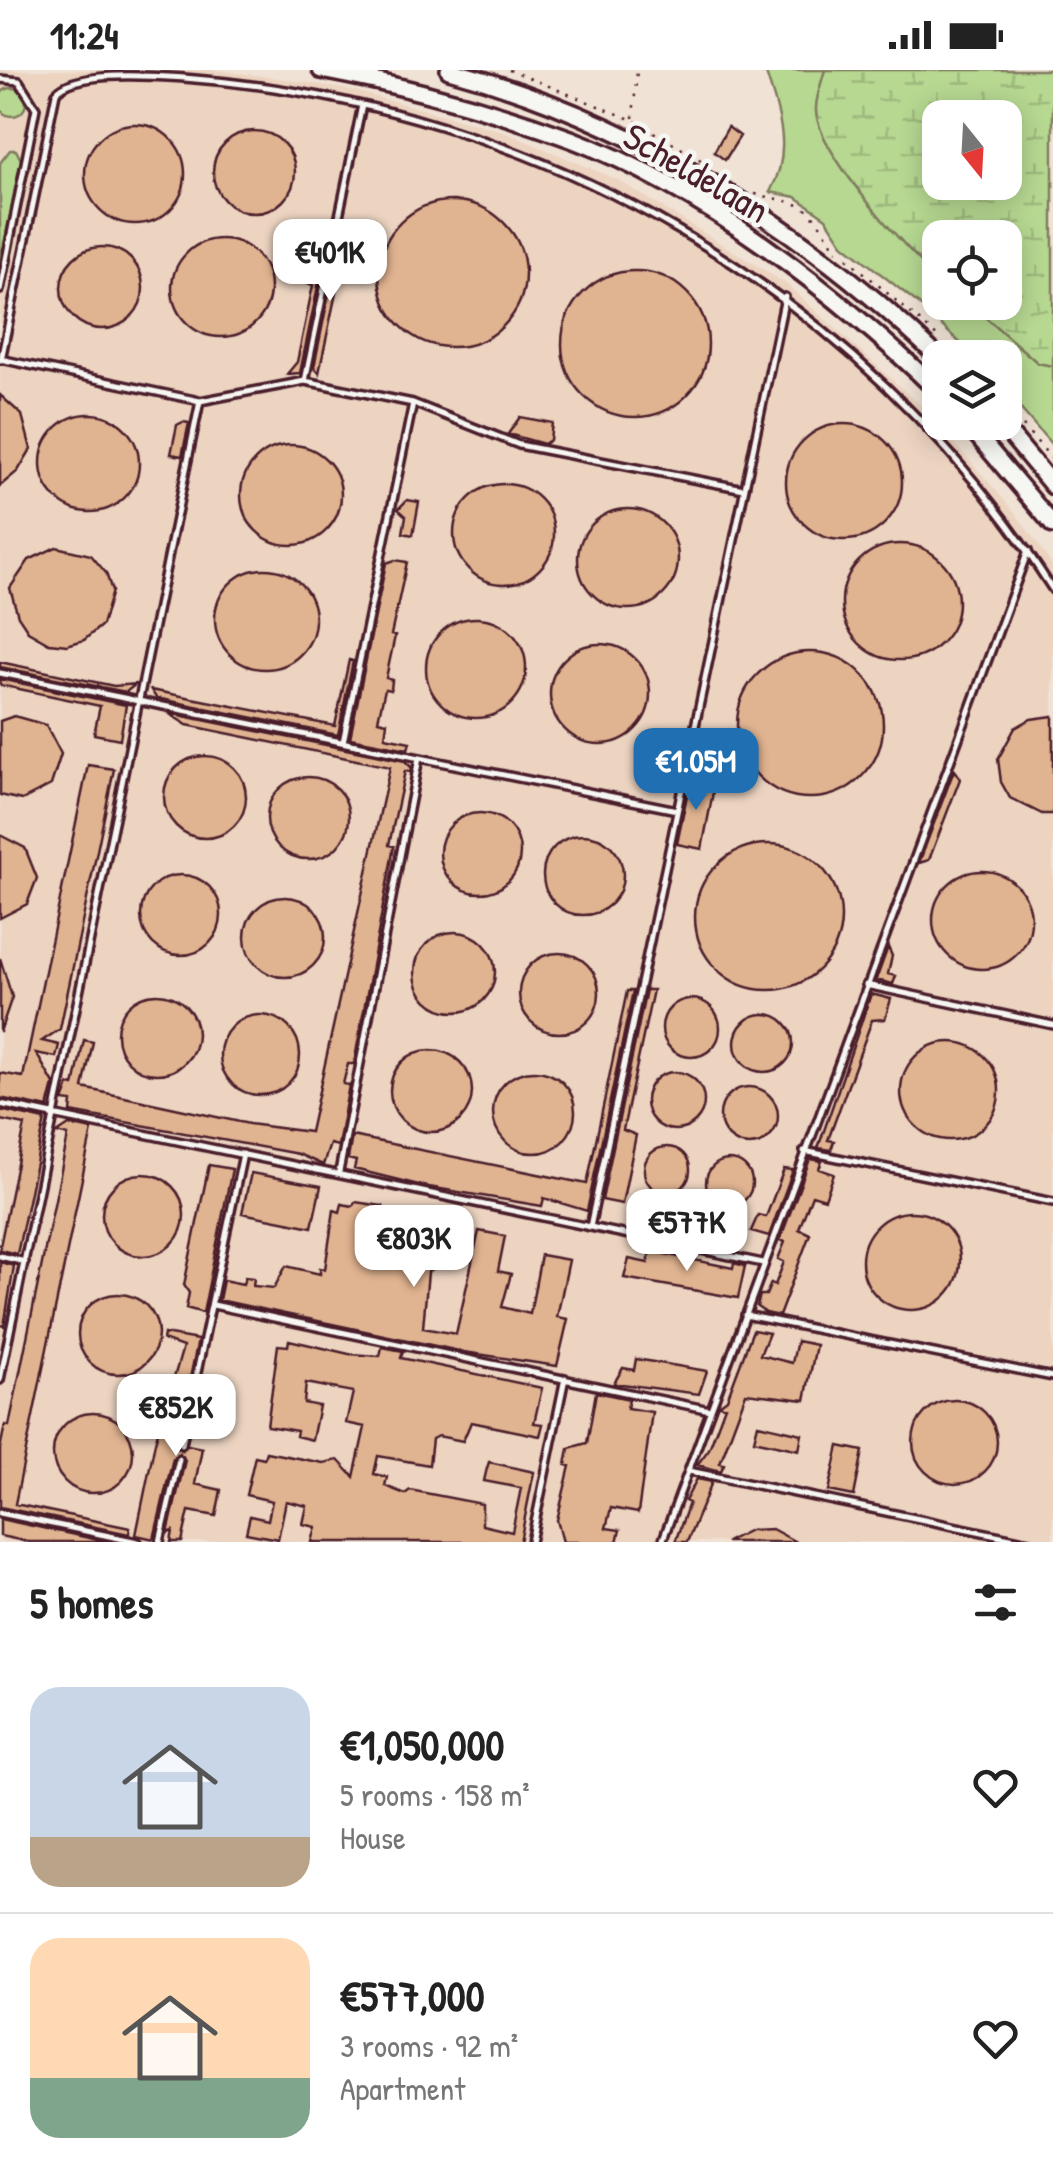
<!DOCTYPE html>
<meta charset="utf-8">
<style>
:root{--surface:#fff;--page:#f6f6f6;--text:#222;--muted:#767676;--line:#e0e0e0;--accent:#1f6fb2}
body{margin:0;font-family:"Patrick Hand",sans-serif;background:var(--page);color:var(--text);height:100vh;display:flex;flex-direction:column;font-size:38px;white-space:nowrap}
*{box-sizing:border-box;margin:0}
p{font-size:32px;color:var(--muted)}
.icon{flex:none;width:55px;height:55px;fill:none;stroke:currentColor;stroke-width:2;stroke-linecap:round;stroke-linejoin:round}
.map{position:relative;height:1472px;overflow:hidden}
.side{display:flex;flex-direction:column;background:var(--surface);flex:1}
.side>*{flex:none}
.needle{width:65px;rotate:162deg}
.controls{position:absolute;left:922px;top:30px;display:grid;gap:20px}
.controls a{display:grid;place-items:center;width:100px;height:100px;border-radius:20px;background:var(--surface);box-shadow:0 5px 25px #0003;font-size:50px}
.price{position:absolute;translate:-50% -85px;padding:0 22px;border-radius:20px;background:#fff;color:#222;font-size:32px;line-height:65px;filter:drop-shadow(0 2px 5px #0008)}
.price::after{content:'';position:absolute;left:50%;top:60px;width:30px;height:22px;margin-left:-15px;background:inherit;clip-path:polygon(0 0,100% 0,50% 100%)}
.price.active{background:var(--accent);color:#fff}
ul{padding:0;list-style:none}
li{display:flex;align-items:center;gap:30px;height:250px;padding:0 30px}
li+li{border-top:2px solid var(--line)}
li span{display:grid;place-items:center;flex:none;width:280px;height:200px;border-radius:30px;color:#555}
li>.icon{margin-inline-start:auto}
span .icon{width:120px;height:120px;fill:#fffc;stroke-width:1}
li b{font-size:42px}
h2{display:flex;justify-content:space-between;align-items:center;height:120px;padding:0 30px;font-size:42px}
.status{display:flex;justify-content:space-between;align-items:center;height:70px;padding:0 50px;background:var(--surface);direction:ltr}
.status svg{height:28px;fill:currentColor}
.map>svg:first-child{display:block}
</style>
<div class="status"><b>11:24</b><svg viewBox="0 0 49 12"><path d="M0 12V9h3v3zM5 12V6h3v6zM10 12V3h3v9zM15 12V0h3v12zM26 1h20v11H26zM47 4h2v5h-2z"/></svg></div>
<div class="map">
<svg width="1053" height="1472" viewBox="0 0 1053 1472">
<defs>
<pattern id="wetland-marsh" width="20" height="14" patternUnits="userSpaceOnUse" patternTransform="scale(2.5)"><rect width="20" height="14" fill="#b6d891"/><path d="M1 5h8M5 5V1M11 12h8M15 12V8" fill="none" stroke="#9eb97d"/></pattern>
</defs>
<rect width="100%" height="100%" fill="#f0e2d5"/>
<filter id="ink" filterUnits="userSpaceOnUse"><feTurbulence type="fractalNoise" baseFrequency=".01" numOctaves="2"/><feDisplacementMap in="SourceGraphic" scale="20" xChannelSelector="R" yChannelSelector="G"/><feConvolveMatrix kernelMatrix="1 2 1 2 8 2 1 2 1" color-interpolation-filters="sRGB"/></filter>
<g filter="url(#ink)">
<path fill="#ecd4c1" d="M 0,0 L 214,0 L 286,9 L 355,21 L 502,61 L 618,110 L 785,213 L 926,340 L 1018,446 L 1053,496 L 1053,1472 L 0,1472 Z"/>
<path fill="#b6d891" stroke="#807c5e" stroke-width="2.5" d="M 765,0 L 825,0 C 822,12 816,27 816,39 C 816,80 907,182 940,209 L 940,232 L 969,233 L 1038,293 L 1053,296 L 1053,376 L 1005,321 L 1005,288 L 975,287 L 920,235 L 843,174 L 826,148 L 796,127 L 770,122 C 793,81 779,43 765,0 Z
M-2 32a14 14 0 1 1 28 0a14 14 0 1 1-28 0Z
M 10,80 L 16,80 L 21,90 L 0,196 L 0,93 Z"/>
<path fill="url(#wetland-marsh)" stroke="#807c5e" stroke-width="2.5" fill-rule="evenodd" d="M 825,0 L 1053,0 L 1053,296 L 1038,293 L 969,233 L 1005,232 L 1005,168 L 940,168 L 940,209 C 907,182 816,80 816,39 C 816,27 822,11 825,0 ZM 940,48 L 1005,48 L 1005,112 L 940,112 Z"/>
<path fill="#e1b491" stroke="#4a1f2b" stroke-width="2.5" d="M85 104a50 50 0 1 1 100 0a50 50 0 1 1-100 0Z
M 728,57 L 740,66 L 725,90 L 714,82 Z
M213 102a41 41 0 1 1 82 0a41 41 0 1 1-82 0Z
M379 204a73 73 0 1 1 146 0a73 73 0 1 1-146 0Z
M 318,166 L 328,168 L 300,303 L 287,304 L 297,292 L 313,215 L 301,211 L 305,195 L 312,196 Z
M172 218a49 49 0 1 1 98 0a49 49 0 1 1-98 0Z
M 340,170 L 347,171 L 319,303 L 314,297 Z
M61 218a41 41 0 1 1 82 0a41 41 0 1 1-82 0Z
M562 274a73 73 0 1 1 146 0a73 73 0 1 1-146 0Z
M 0,325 L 22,345 L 31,379 L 18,401 L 0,416 Z
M41 393a49 49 0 1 1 98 0a49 49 0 1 1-98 0Z
M 520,347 L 552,353 L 550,370 L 544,374 L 508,364 Z
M 183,352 L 189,353 L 182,386 L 171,384 L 177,355 Z
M786 412a58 58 0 1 1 116 0a58 58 0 1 1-116 0Z
M241 425a50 50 0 1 1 100 0a50 50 0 1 1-100 0Z
M454 464a50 50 0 1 1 100 0a50 50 0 1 1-100 0Z
M 407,430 L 419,432 L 413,465 L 403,463 L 406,446 L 398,439 Z
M578 489a50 50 0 1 1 100 0a50 50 0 1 1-100 0Z
M842 532a58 58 0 1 1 116 0a58 58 0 1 1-116 0Z
M 56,477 L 91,485 L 106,503 L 112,521 L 102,555 L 84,570 L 67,575 L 49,573 L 28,561 L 18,546 L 10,518 L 29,490 Z
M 395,490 L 407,492 L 391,565 L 395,566 L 386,608 L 392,610 L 391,620 L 385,619 L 378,650 L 387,652 L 385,667 L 410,672 L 408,679 L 350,668 L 386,493 Z
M215 549a50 50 0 1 1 100 0a50 50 0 1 1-100 0Z
M426 598a50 50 0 1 1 100 0a50 50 0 1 1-100 0Z
M550 624a50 50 0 1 1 100 0a50 50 0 1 1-100 0Z
M737 655a73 73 0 1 1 146 0a73 73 0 1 1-146 0Z
M 349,590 L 353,591 L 338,665 L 156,628 L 151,620 L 335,656 Z
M 0,592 L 114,616 L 136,614 L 126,622 L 0,597 Z
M 0,609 L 126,635 L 120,669 L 94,664 L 100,636 L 0,615 Z
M 168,643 L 405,691 L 411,697 L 410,702 L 405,701 L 389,775 L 394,776 L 354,994 L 348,994 L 343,1014 L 349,1015 L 338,1076 L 330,1074 L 323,1095 L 298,1084 L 71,1042 L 72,1032 L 63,1031 L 69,1015 L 74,1016 L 84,970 L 93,972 L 83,1018 L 249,1054 L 310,1062 L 390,697 L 187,655 Z
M 14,646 L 46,655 L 61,684 L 51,715 L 22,730 L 0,725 L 0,651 Z
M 1053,646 L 1053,744 L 1042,744 L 1010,728 L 1001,712 L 998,689 L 1015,658 L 1031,649 Z
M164 727a41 41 0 1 1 82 0a41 41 0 1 1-82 0Z
M 88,695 L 114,699 L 60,959 L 42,971 L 59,975 L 56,987 L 36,983 L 54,1014 L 48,1038 L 0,1028 L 0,1003 L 23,1007 Z
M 954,700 L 960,709 L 929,790 L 919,793 Z
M 691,706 L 715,712 L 702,779 L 677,774 Z
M267 748a41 41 0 1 1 82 0a41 41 0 1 1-82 0Z
M440 783a40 40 0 1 1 80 0a40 40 0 1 1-80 0Z
M543 805a40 40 0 1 1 80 0a40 40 0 1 1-80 0Z
M 0,765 L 25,778 L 37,808 L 27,834 L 0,848 Z
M695 847a73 73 0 1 1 146 0a73 73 0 1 1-146 0Z
M933 850a49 49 0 1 1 98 0a49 49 0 1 1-98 0Z
M141 845a40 40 0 1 1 80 0a40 40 0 1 1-80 0Z
M245 867a40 40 0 1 1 80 0a40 40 0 1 1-80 0Z
M415 902a40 40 0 1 1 80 0a40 40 0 1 1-80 0Z
M 888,877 L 892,886 L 888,904 L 896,906 L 893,914 L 876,910 Z
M519 923a40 40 0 1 1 80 0a40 40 0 1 1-80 0Z
M 0,888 L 12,927 L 0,962 Z
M 646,920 L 653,920 L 623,1060 L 636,1065 L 622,1134 L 602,1130 Z
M 627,921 L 633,921 L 587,1141 L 544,1128 L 542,1136 L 423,1116 L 354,1099 L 356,1091 L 348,1089 L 352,1066 L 587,1114 Z
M117 964a40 40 0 1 1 80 0a40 40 0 1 1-80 0Z
M 871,924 L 891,929 L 885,949 L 872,950 L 828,1070 L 834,1071 L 831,1080 L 818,1078 Z
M662 958a29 29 0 1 1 58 0a29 29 0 1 1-58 0Z
M735 973a29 29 0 1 1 58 0a29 29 0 1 1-58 0Z
M220 985a40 40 0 1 1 80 0a40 40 0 1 1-80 0Z
M901 1021a49 49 0 1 1 98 0a49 49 0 1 1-98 0Z
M390 1021a41 41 0 1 1 82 0a41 41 0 1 1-82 0Z
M493 1042a41 41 0 1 1 82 0a41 41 0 1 1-82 0Z
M646 1031a29 29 0 1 1 58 0a29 29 0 1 1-58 0Z
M720 1046a29 29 0 1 1 58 0a29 29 0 1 1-58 0Z
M 0,1040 L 45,1050 L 17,1184 L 0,1180 L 0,1176 L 25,1055 L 0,1050 Z
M 69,1055 L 92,1060 L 15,1434 L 130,1458 L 129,1464 L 0,1437 L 0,1379 L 5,1355 L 9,1356 L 68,1066 L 57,1063 Z
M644 1100a23 23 0 1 1 46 0a23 23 0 1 1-46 0Z
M 810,1089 L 822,1091 L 819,1099 L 834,1104 L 825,1129 L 812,1125 L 799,1159 L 810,1164 L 779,1246 L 766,1243 L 757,1237 L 760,1225 L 766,1225 L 771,1213 L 775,1215 L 784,1192 L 778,1189 L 785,1172 L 780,1170 Z
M706 1113a23 23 0 1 1 46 0a23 23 0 1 1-46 0Z
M 209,1095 L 232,1099 L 203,1243 L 186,1238 L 189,1223 L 184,1215 Z
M 784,1099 L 793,1100 L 769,1166 L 751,1161 L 758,1145 L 766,1147 Z
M 251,1103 L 321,1116 L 312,1157 L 242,1143 Z
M102 1145a41 41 0 1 1 82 0a41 41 0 1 1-82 0Z
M 355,1132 L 383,1136 L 387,1154 L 403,1157 L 407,1143 L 416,1141 L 435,1149 L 427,1183 L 441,1191 L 428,1202 L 423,1258 L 456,1264 L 479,1161 L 505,1166 L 498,1201 L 511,1204 L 502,1237 L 530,1244 L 541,1185 L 569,1190 L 557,1247 L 568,1249 L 557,1296 L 464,1282 L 219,1230 L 223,1210 L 243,1214 L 245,1207 L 254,1208 L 253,1216 L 274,1218 L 286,1196 L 320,1204 L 320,1198 L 325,1199 L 334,1140 L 340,1142 L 342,1134 L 353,1136 Z
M862 1191a49 49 0 1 1 98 0a49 49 0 1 1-98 0Z
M 650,1181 L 733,1198 L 734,1193 L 745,1196 L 738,1228 L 624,1208 L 629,1189 L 648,1193 Z
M 0,1192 L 14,1196 L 4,1256 L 0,1255 Z
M78 1264a40 40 0 1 1 80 0a40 40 0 1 1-80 0Z
M 753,1260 L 769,1263 L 760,1285 L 792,1293 L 797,1271 L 816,1275 L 805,1330 L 746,1323 L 720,1393 L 724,1394 L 721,1401 L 697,1395 L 709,1379 L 725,1336 L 719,1335 L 727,1329 Z
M 164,1264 L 198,1270 L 176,1375 L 182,1380 L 188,1375 L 202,1378 L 195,1414 L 221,1420 L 216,1446 L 189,1441 L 182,1472 L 171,1472 L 173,1461 L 168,1463 L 185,1390 L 179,1383 L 173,1388 L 154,1469 L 136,1465 L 155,1372 L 183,1277 L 163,1270 Z
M 289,1270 L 349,1284 L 380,1286 L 382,1277 L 403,1281 L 401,1288 L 542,1318 L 534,1353 L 543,1354 L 540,1366 L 471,1352 L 463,1371 L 438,1366 L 432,1369 L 429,1395 L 378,1386 L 374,1404 L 387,1407 L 385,1416 L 405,1424 L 410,1420 L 482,1434 L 482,1455 L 512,1462 L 521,1418 L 484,1411 L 487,1398 L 489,1392 L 534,1402 L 520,1472 L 312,1472 L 316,1457 L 303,1454 L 307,1436 L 286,1431 L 278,1469 L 246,1463 L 250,1446 L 268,1450 L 272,1431 L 246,1425 L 255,1386 L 264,1388 L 266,1382 L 323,1393 L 338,1390 L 354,1407 L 365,1357 L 346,1353 L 353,1322 L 306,1313 L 304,1333 L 319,1336 L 312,1370 L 296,1366 L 297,1361 L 267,1356 L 278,1275 L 288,1276 Z
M 636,1289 L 707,1301 L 699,1324 L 614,1313 L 623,1298 L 634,1300 Z
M 596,1322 L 629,1329 L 627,1338 L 652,1342 L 638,1443 L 611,1438 L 606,1458 L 620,1460 L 617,1472 L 563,1472 L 557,1450 L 570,1396 L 566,1395 L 569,1378 L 587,1373 Z
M913 1372a42 42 0 1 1 84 0a42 42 0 1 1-84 0Z
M53 1383a40 40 0 1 1 80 0a40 40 0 1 1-80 0Z
M 758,1354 L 802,1364 L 799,1380 L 754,1370 Z
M 839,1376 L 863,1381 L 854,1426 L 829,1421 Z
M 697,1409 L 712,1412 L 687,1472 L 675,1472 L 689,1433 L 685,1431 Z
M 0,1449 L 108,1472 L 29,1472 L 0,1466 Z
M 772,1459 L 796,1472 L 726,1472 L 750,1460 Z"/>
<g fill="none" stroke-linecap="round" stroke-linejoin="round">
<g stroke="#4a1f2b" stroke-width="12">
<path id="service" d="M 0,9 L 19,11 L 36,38 L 0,220
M 0,289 L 200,331 L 305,311 L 413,333 L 519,375 L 744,419
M 1,290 L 56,23 C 75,0 149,6 184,8 C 539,34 861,219 1053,520
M 305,311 L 362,35
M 0,603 L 677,740
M 343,672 L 413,333
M 866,915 L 1053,955
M 0,1034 L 763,1193
M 804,1081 L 1053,1132
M 339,1102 L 419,688
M 590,1157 L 785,227
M 0,1186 L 25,1192
M 213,1235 L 710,1340
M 745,1245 L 1053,1307
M 0,1310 L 200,331
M 182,1374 L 243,1084
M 689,1401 L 1030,1472
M 0,1443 L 138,1472
M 160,1472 L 179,1389
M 531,1472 L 565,1308
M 662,1472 L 1028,481"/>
</g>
<g stroke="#4a1f2b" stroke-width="22">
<path id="primary" d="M 321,0 C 406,16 490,39 571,69 C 704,119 839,225 940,323
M 449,0 C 634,50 803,156 940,289
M 966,352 L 1053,455
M 1000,352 L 1053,416"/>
</g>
<path stroke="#4a1f2b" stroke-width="2.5" stroke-dasharray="2.5 8" stroke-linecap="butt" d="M 509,0 L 633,50 L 711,96
M 633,48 L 637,0
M 755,124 C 810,136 806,132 837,181
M 847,188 L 939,268
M 952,281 L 959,288
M 1016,348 L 1053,390"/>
<use href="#service" stroke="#f6f6f2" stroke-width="5"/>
<use href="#primary" stroke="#f6f6f2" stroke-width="15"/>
</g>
</g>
<g text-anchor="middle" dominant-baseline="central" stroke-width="9" stroke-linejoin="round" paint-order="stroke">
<g font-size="38" fill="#4a1f2b" stroke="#f6f6f2">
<text transform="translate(697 102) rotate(30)">Scheldelaan</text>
</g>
</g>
</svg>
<div class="controls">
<a><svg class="needle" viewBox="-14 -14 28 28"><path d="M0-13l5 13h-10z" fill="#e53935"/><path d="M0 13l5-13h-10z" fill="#767676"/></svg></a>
<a><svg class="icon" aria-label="locate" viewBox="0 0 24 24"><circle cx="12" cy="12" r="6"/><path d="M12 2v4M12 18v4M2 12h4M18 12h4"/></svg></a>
<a><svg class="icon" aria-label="layers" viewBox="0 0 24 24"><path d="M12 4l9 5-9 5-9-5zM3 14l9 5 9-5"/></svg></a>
</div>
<b class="price" style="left:330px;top:234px">€401K</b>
<b class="price active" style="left:696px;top:743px">€1.05M</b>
<b class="price" style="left:687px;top:1204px">€577K</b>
<b class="price" style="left:414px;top:1220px">€803K</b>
<b class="price" style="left:176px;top:1389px">€852K</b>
</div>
<section class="side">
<h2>5 homes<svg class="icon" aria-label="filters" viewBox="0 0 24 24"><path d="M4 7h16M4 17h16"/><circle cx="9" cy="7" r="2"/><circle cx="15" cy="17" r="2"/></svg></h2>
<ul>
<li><span style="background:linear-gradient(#c9d6e8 75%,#b9a48a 0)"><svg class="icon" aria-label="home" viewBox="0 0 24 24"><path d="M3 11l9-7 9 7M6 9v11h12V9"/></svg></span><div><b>€1,050,000</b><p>5 rooms · 158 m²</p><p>House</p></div><svg class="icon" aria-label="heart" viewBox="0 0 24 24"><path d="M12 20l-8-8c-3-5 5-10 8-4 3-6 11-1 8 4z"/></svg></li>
<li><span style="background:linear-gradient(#ffd9b3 70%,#7fa58c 0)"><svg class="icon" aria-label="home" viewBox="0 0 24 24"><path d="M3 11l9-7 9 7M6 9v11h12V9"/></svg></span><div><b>€577,000</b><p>3 rooms · 92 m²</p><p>Apartment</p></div><svg class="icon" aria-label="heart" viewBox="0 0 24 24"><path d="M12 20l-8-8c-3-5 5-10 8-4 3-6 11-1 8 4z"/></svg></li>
</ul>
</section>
